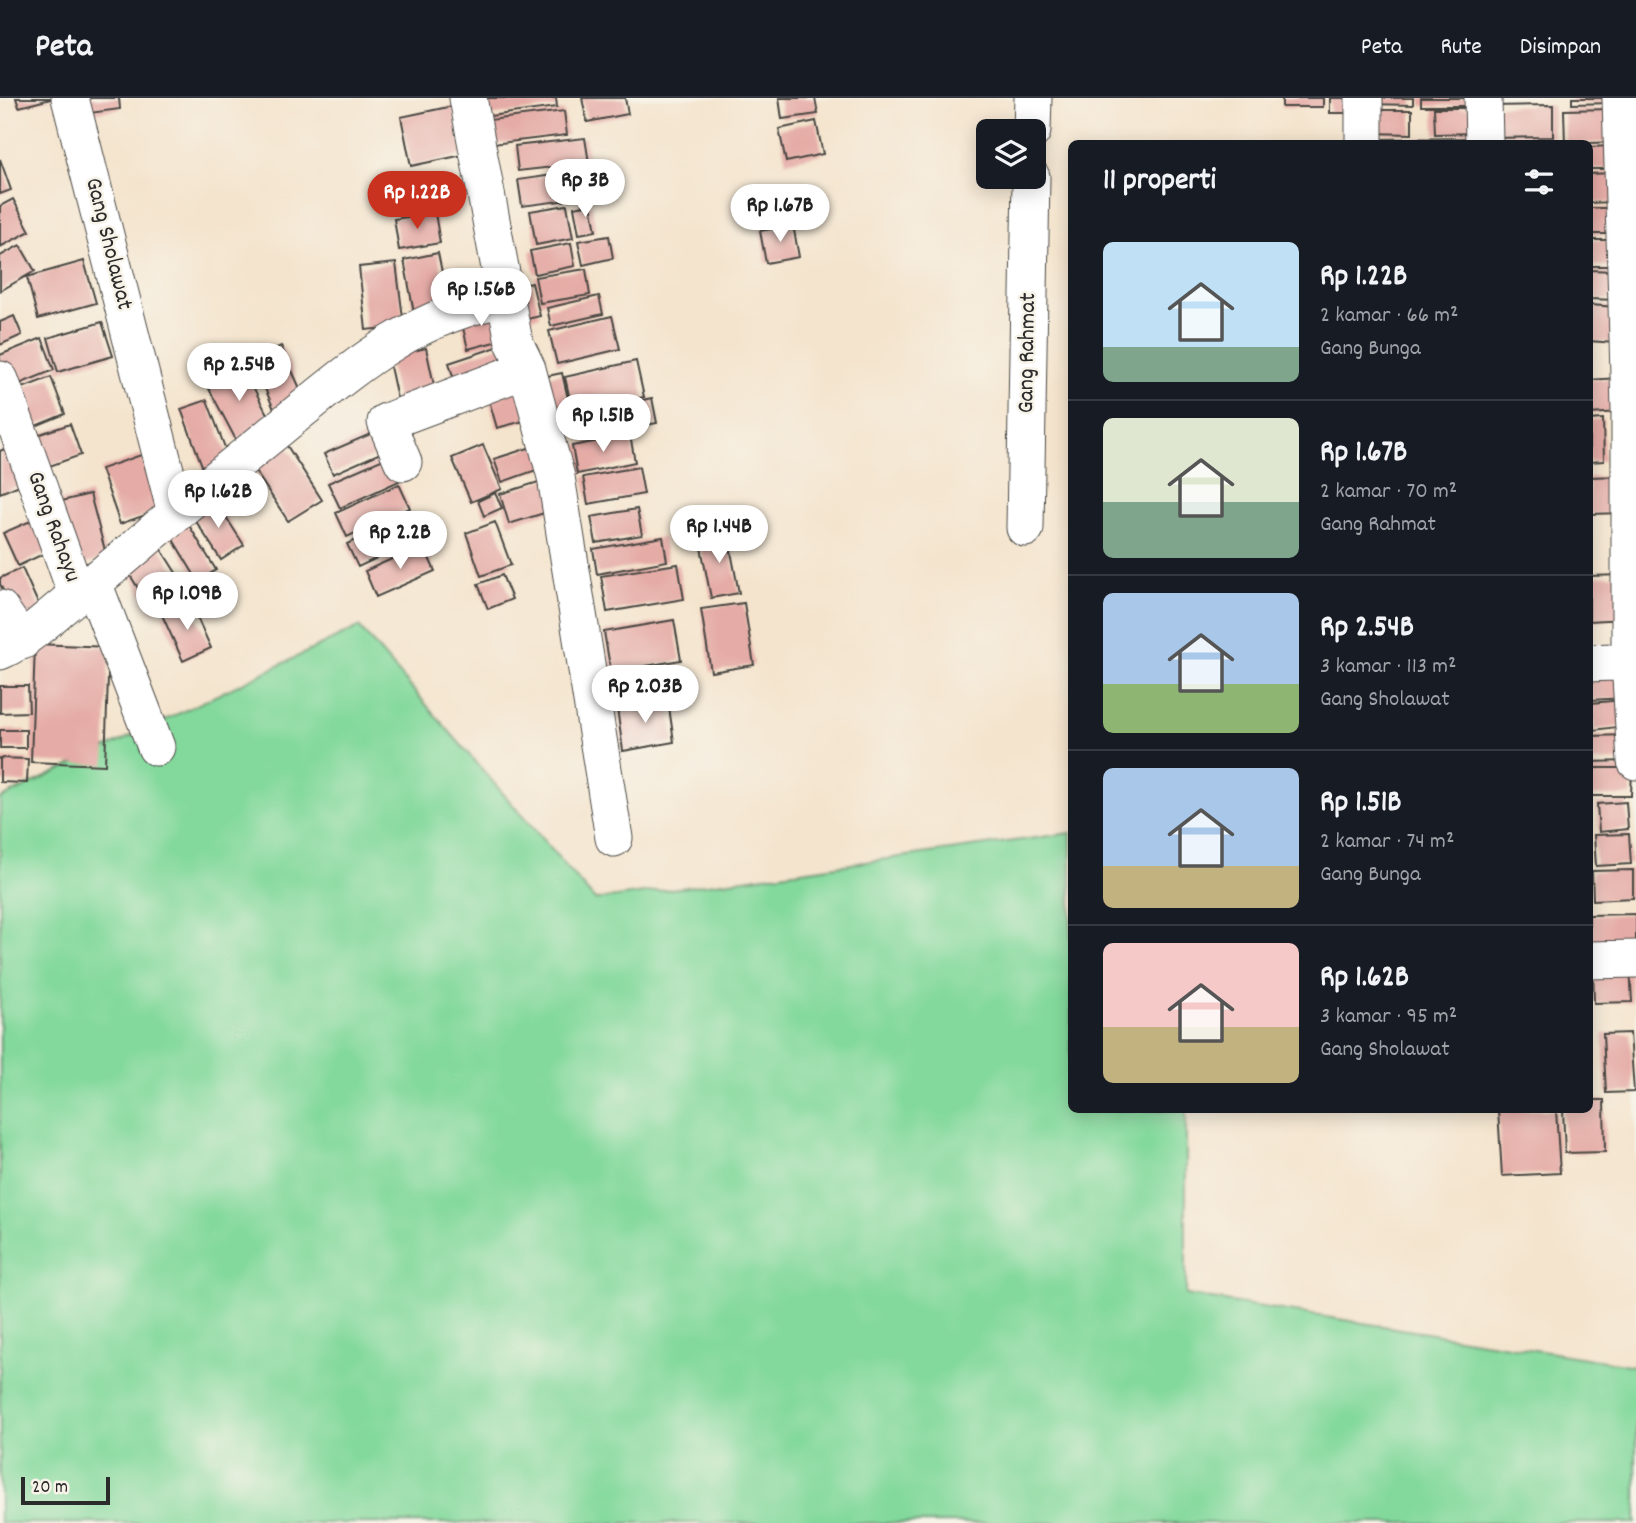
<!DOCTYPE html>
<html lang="id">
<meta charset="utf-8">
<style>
:root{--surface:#171b24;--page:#242831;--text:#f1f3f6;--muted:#9ea1a6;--line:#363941;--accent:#c8321e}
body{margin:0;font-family:Dekko,sans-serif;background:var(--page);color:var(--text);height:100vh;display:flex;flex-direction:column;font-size:26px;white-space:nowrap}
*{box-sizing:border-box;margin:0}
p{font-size:23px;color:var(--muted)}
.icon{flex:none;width:38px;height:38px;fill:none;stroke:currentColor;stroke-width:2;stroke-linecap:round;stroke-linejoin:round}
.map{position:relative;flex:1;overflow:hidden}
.side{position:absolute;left:1068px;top:42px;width:525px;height:973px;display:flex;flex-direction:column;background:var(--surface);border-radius:10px;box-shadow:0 4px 18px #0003}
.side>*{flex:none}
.controls{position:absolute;left:976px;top:21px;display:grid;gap:14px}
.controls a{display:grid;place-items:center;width:70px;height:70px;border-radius:10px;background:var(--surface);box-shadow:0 4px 18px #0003;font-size:35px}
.scale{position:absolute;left:21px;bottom:18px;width:89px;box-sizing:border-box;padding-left:7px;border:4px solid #2b2b2b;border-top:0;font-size:19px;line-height:24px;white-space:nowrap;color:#2b2b2b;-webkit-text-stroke:5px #f7f3e8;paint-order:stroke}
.price{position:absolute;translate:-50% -60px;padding:0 16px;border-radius:24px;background:#fff;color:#222;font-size:23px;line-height:46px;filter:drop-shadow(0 2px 4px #0008)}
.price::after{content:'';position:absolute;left:50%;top:42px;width:21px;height:16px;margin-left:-10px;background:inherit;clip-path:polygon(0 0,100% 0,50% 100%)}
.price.active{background:var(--accent);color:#fff}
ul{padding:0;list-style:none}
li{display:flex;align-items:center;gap:21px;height:175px;padding:0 35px}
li+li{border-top:2px solid var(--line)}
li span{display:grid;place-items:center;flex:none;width:196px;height:140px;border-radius:10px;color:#555}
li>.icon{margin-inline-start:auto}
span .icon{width:84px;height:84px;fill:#fffc;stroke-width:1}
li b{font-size:30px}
h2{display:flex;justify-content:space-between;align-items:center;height:84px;padding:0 35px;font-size:30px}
header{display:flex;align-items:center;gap:42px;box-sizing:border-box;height:98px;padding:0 35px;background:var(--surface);border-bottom:2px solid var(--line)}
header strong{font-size:33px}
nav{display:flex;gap:38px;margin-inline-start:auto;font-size:24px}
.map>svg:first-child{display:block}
</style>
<header>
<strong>Peta</strong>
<nav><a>Peta</a><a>Rute</a><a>Disimpan</a></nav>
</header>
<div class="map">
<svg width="1636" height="1425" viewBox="0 0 1636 1425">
<rect width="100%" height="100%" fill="#f7f3e8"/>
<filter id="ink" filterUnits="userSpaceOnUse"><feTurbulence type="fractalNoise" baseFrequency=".0143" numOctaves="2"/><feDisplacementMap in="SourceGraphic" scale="14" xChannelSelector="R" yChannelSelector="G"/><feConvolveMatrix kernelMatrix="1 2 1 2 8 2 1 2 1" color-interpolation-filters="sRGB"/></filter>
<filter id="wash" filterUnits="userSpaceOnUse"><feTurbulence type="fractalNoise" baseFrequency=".00686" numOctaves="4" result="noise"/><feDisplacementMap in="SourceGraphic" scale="28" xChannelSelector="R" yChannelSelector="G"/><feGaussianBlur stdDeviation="1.57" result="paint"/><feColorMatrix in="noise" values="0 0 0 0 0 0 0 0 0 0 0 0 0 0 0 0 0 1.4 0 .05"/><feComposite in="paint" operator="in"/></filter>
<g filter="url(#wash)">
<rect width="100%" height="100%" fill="#f4e4cd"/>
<path fill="#83d99c" stroke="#578264" stroke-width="2" d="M 359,529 L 595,802 L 1071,735 L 1071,1012 L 1186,1012 L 1186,1197 L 1636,1268 L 1636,1425 L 0,1425 L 0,701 Z"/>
<g id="blocks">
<path fill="#e5aba6" d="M 16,0 L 51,0 L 51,1 L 19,9 Z
M 88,0 L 119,0 L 120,11 L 90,15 Z
M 480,0 L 556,0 L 557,9 L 482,19 Z
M 582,0 L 625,0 L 628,16 L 587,24 Z
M 779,0 L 815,0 L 818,16 L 782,21 Z
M 1282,0 L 1323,0 L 1323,9 L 1282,9 Z
M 1330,0 L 1354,0 L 1354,15 L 1330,15 Z
M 1370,0 L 1413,0 L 1413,7 L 1370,6 Z
M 1421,0 L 1478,0 L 1478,8 L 1421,8 Z
M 1572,0 L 1613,0 L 1613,5 L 1572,6 Z
M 1553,7 L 1553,39 L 1492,40 L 1492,8 Z
M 453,8 L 463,57 L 411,68 L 401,19 Z
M 1434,10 L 1478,10 L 1478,35 L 1435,36 Z
M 1614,11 L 1616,44 L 1565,46 L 1564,12 Z
M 1369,12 L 1412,12 L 1412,36 L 1368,35 Z
M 564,13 L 567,37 L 484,47 L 481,23 Z
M 816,23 L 823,56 L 786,64 L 779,31 Z
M 585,40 L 589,65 L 518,73 L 515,48 Z
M 1480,40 L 1480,46 L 1370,46 L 1370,41 Z
M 1611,48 L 1611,71 L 1589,71 L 1589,49 Z
M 0,61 L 11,92 L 0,96 Z
M 588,72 L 592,99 L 522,108 L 518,82 Z
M 1613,75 L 1614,104 L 1589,105 L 1589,76 Z
M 13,101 L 30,133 L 0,149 L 0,108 Z
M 591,106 L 596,133 L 579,136 L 574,109 Z
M 567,107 L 573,140 L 536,147 L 530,113 Z
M 1589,110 L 1615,110 L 1616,136 L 1589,136 Z
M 435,115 L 440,145 L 399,152 L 394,121 Z
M 793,127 L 799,159 L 766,165 L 760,133 Z
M 609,138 L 613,160 L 583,167 L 578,143 Z
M 1589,142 L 1616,142 L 1616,168 L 1589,168 Z
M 571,145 L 575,168 L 535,176 L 530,153 Z
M 20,147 L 35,173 L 0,193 L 0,158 Z
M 438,155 L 449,208 L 414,215 L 404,162 Z
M 84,163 L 96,205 L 38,221 L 27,179 Z
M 396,165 L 404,228 L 366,232 L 359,169 Z
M 586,171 L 590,197 L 540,205 L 535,179 Z
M 1589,172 L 1616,173 L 1616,202 L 1589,201 Z
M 532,185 L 540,218 L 514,224 L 506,191 Z
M 599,198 L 603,216 L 551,228 L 547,210 Z
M 1589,207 L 1617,209 L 1615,245 L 1589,243 Z
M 494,209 L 502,242 L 468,251 L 460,217 Z
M 14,218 L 22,237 L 0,247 L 0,224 Z
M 612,218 L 620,251 L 557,266 L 549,233 Z
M 102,224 L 113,258 L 58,274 L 48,240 Z
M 42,240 L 54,272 L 7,291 L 0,274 L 0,257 Z
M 506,246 L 513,265 L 455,285 L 449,265 Z
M 281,248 L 306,304 L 277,318 L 252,261 Z
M 426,250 L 437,301 L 399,310 L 388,259 Z
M 636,263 L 644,299 L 573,315 L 565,279 Z
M 243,269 L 271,324 L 236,342 L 207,287 Z
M 562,275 L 572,319 L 548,324 L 538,280 Z
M 51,279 L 65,316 L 26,332 L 12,294 Z
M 1618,280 L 1621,314 L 1589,316 L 1589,282 Z
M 518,290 L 527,322 L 497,330 L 488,299 Z
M 652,300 L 657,325 L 611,334 L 606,310 Z
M 207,302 L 230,363 L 204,373 L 181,311 Z
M 1603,321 L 1604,363 L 1589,364 L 1589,322 Z
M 70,326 L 81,357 L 44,370 L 34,338 Z
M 375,334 L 383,354 L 333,376 L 324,356 Z
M 630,337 L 635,364 L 577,376 L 572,348 Z
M 282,340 L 322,402 L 288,423 L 248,362 Z
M 17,345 L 32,382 L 0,395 L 0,353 Z
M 541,346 L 548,368 L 502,384 L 494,361 Z
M 483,347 L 502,391 L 471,404 L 452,360 Z
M 141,357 L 160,412 L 120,426 L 101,371 Z
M 388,359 L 399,383 L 340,410 L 328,385 Z
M 639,369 L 644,396 L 588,406 L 583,379 Z
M 1622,378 L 1624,415 L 1589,416 L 1589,379 Z
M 548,381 L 557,411 L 509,426 L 500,396 Z
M 399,386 L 410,410 L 347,439 L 336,415 Z
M 495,395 L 502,410 L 484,418 L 478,403 Z
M 90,396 L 107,460 L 75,468 L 58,404 Z
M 215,402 L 244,447 L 221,462 L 192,417 Z
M 637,411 L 642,437 L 596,445 L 591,419 Z
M 412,416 L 422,439 L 358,469 L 347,446 Z
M 42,418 L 56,450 L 18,468 L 3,435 Z
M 187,424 L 216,472 L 198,483 L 169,435 Z
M 495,424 L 511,467 L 481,478 L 466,435 Z
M 727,433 L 739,495 L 711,500 L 699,439 Z
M 663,439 L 667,463 L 597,476 L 593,451 Z
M 423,447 L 435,473 L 376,499 L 365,473 Z
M 159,448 L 187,492 L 153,514 L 125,469 Z
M 678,466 L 684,501 L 607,514 L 601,478 Z
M 22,470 L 41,512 L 17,523 L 0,486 L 0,480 Z
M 502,477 L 512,501 L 488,511 L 478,486 Z
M 1623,477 L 1625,521 L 1589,523 L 1589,478 Z
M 190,504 L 211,550 L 183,563 L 162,517 Z
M 744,505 L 754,567 L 711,574 L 701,511 Z
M 674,522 L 681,562 L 611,574 L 604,534 Z
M 35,546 L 109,549 L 105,667 L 31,664 Z
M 1625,570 L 1626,600 L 1589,602 L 1589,572 Z
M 667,572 L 671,597 L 619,605 L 615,580 Z
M 0,588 L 28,588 L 29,614 L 0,615 Z
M 668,602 L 674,644 L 623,653 L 617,610 Z
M 1623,602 L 1625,628 L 1594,632 L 1591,605 Z
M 0,632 L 26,632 L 26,650 L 0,650 Z
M 1630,637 L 1630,663 L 1589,664 L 1589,638 Z
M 0,660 L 28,661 L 27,685 L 0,684 Z
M 1589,670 L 1632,670 L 1631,698 L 1589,698 Z
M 1626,704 L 1628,731 L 1599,734 L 1597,706 Z
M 1629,736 L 1631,766 L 1596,768 L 1594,737 Z
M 1633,772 L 1633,800 L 1593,802 L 1592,773 Z
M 1636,816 L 1636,848 L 1589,849 L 1589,817 Z
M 1593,867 L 1630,867 L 1632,904 L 1594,905 Z
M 1630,935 L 1634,994 L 1606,995 L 1603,936 Z
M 1589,1002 L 1604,1002 L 1605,1054 L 1565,1055 L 1563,1012 L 1589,1012 Z
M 1498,1012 L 1556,1012 L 1560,1075 L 1502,1078 Z"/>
</g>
</g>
<g filter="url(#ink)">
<use href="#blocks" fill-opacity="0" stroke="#494743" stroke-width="2"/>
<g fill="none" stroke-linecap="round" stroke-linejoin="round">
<g stroke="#494743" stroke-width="39">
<path id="minor" d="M 70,0 L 176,415
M 468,0 L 514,244 L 527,271 L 556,379 L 614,740
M 1364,0 L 1364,46
M 1483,0 L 1484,46
M 1621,0 L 1630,311 L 1630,563 L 1636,663
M 1032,33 L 1033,0
M 0,282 L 77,497
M 403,364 L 386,324 L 527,271
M 1025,430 L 1031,79
M 94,487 L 156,649
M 0,511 L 22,543
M 0,553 C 33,538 49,518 77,497 C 111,472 142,443 175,416 C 210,386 246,357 282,328 C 356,268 409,220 505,200
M 1589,565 L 1636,563
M 1589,862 L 1636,861"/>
</g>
<use href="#minor" stroke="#fff" stroke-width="37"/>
</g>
</g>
<g text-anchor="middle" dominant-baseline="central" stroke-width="5" stroke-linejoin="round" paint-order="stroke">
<g font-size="24" fill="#2b2b2b" stroke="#f7f3e8">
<text transform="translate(108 146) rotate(76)">Gang Sholawat</text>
<text transform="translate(1028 255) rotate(-89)">Gang Rahmat</text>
<text transform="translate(53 429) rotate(70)">Gang Rahayu</text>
</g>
</g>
</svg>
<div class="controls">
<a><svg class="icon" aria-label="layers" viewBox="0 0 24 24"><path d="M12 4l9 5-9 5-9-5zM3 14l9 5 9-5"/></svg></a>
</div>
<div class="scale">20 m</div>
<b class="price" style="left:585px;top:121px">Rp 3B</b>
<b class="price active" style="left:417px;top:133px">Rp 1.22B</b>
<b class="price" style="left:780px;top:146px">Rp 1.67B</b>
<b class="price" style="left:481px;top:230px">Rp 1.56B</b>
<b class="price" style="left:239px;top:305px">Rp 2.54B</b>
<b class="price" style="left:603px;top:356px">Rp 1.51B</b>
<b class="price" style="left:218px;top:432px">Rp 1.62B</b>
<b class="price" style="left:719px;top:467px">Rp 1.44B</b>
<b class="price" style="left:400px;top:473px">Rp 2.2B</b>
<b class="price" style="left:187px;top:534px">Rp 1.09B</b>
<b class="price" style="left:645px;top:627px">Rp 2.03B</b>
<section class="side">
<h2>11 properti<svg class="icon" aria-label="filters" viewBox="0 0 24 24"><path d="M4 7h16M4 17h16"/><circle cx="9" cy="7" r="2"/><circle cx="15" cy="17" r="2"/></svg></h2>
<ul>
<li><span style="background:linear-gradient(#bfe0f5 75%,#7fa58c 0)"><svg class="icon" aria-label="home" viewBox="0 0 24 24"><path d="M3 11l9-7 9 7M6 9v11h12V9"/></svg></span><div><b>Rp 1.22B</b><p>2 kamar · 66 m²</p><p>Gang Bunga</p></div></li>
<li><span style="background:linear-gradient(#dfe7d0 60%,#7fa58c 0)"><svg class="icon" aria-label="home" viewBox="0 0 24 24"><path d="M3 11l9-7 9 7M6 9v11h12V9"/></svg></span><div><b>Rp 1.67B</b><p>2 kamar · 70 m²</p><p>Gang Rahmat</p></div></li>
<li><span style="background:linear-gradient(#a9c7e8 65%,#8fb573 0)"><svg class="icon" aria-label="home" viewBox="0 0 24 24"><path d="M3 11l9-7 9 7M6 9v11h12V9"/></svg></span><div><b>Rp 2.54B</b><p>3 kamar · 113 m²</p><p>Gang Sholawat</p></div></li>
<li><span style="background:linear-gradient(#a9c7e8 70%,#c2b280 0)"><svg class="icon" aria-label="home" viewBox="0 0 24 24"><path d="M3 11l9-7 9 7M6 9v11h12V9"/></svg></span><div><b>Rp 1.51B</b><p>2 kamar · 74 m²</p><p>Gang Bunga</p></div></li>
<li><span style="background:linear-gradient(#f6c9c9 60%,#c2b280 0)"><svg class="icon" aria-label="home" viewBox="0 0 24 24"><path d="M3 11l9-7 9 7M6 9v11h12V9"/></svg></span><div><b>Rp 1.62B</b><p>3 kamar · 95 m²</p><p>Gang Sholawat</p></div></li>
</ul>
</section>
</div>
